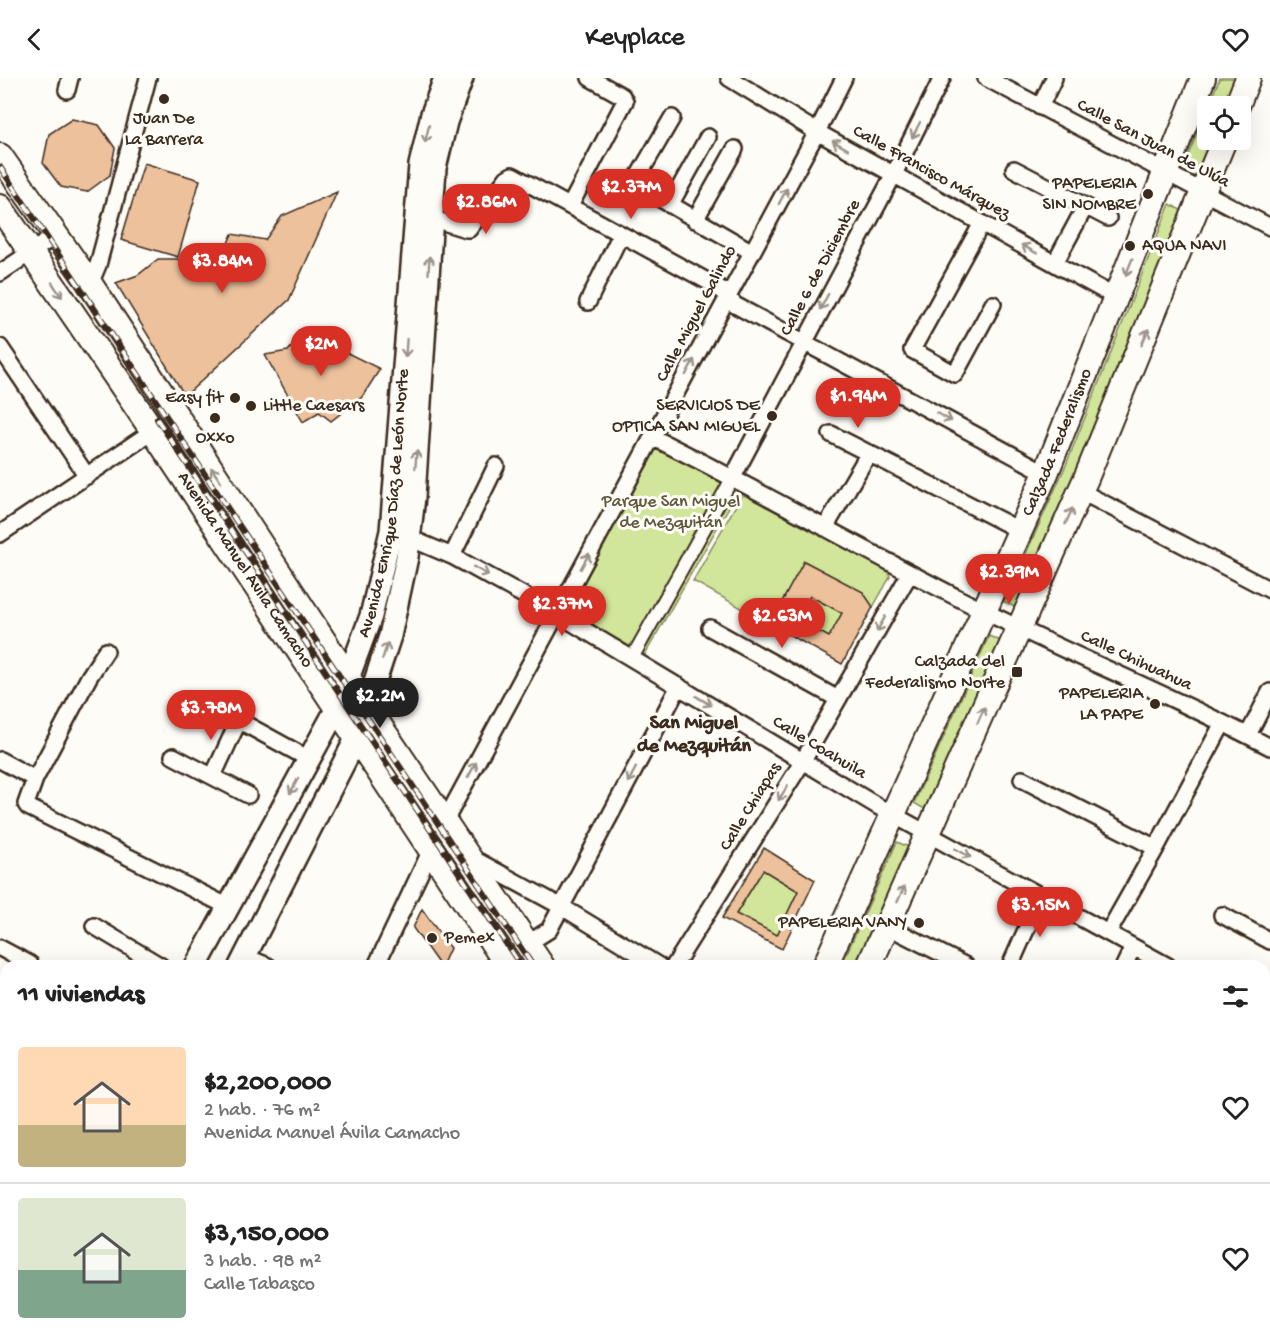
<!DOCTYPE html>
<html lang="es">
<meta charset="utf-8">
<style>
:root{--surface:#fff;--page:#f2f2f2;--text:#222;--muted:#767676;--line:#e0e0e0;--accent:#d93025}
body{margin:0;font-family:"Gochi Hand",sans-serif;background:var(--page);color:var(--text);height:100vh;display:flex;flex-direction:column;font-size:22px;white-space:nowrap}
*{box-sizing:border-box;margin:0}
p{font-size:20px;color:var(--muted)}
.icon{flex:none;width:33px;height:33px;fill:none;stroke:currentColor;stroke-width:2;stroke-linecap:round;stroke-linejoin:round}
.map{position:relative;flex:1;overflow:hidden}
.details{position:absolute;left:0px;top:882px;width:1270px;height:384px;display:flex;flex-direction:column;background:var(--surface);border-radius:18px 18px 0 0;box-shadow:0 6px 24px #0002}
.details>*{flex:none}
.buttons{position:absolute;left:1197px;top:18px;display:grid;gap:12px}
.buttons a{display:grid;place-items:center;width:54px;height:54px;border-radius:6px;background:var(--surface);box-shadow:0 6px 24px #0002;font-size:30px}
.price{position:absolute;translate:-50% -51px;padding:0 14px;border-radius:21px;background:var(--accent);color:#fff;font-size:20px;line-height:39px;filter:drop-shadow(0 2px 3px #0008)}
.price::after{content:'';position:absolute;left:50%;top:36px;width:18px;height:14px;margin-left:-9px;background:inherit;clip-path:polygon(0 0,100% 0,50% 100%)}
.price.on{background:#222;color:#fff}
ul{padding:0;list-style:none}
li{display:flex;align-items:center;gap:18px;height:150px;padding:0 18px}
li+li{border-top:2px solid var(--line)}
li span{display:grid;place-items:center;flex:none;width:168px;height:120px;border-radius:6px;color:#555}
li>.icon{margin-inline-start:auto}
span .icon{width:72px;height:72px;fill:#fffc;stroke-width:1}
li b{font-size:26px}
h2{display:flex;justify-content:space-between;align-items:center;height:72px;padding:0 18px;font-size:26px}
header{display:flex;justify-content:space-between;align-items:center;height:78px;padding:0 18px;background:var(--surface);font-size:27px;font-weight:600}
.map>svg:first-child{display:block}
</style>
<header><svg class="icon" aria-label="back" viewBox="0 0 24 24"><path d="M15 5l-7 7 7 7"/></svg>Keyplace<svg class="icon" aria-label="heart" viewBox="0 0 24 24"><path d="M12 20l-8-8c-3-5 5-10 8-4 3-6 11-1 8 4z"/></svg></header>
<div class="map">
<svg width="1270" height="1266" viewBox="0 0 1270 1266">
<rect width="100%" height="100%" fill="#fdfcf7"/>
<filter id="ink" filterUnits="userSpaceOnUse"><feTurbulence type="fractalNoise" baseFrequency=".0167" numOctaves="2"/><feDisplacementMap in="SourceGraphic" scale="12" xChannelSelector="R" yChannelSelector="G"/><feConvolveMatrix kernelMatrix="1 2 1 2 8 2 1 2 1" color-interpolation-filters="sRGB"/></filter>
<g filter="url(#ink)">
<path fill="#f8eadc" d="M 546,1260 L 627,1260 L 624,1266 L 559,1266 Z"/>
<path fill="#d1e69a" stroke="#86885c" stroke-width="1.5" d="M 1220,0 L 1237,0 L 1226,28 L 1208,28 Z
M 1207,30 L 1208,62 L 1213,62 L 1202,90 L 1186,83 Z
M 1170,126 L 1184,134 L 1019,531 L 1004,524 L 1066,387 Z
M 655,362 L 742,406 L 643,580 L 564,532 Z
M 744,413 L 888,491 L 890,499 L 873,529 L 863,514 L 804,483 L 770,546 L 693,503 Z
M 810,518 L 842,535 L 829,559 L 797,542 Z
M 989,558 L 1003,564 L 928,733 L 914,725 Z
M 897,764 L 911,770 L 857,888 L 841,888 Z
M 763,792 L 798,813 L 777,857 L 736,836 Z"/>
<path fill="#ecc19c" stroke="#3b2a1e" stroke-width="1.5" fill-rule="evenodd" d="M 72,41 L 99,47 L 115,70 L 110,97 L 87,114 L 61,109 L 43,85 L 49,56 Z
M 144,85 L 200,102 L 178,179 L 121,162 Z
M 337,114 L 289,222 L 185,318 L 116,205 L 138,197 L 158,181 L 178,181 L 182,187 L 210,165 L 221,181 L 232,156 L 265,162 L 282,138 Z
M 305,254 L 380,291 L 362,319 L 331,343 L 319,334 L 303,344 L 265,277 L 288,273 Z
M 804,483 L 863,514 L 873,529 L 842,586 L 770,546 ZM 810,518 L 842,535 L 829,559 L 797,542 Z
M 764,770 L 815,802 L 782,871 L 722,840 ZM 763,792 L 798,813 L 777,857 L 736,836 Z
M 422,831 L 450,870 L 442,888 L 440,888 L 413,850 Z
M 707,1260 L 731,1260 L 735,1266 L 711,1266 Z"/>
<g fill="none" stroke-linecap="round" stroke-linejoin="round">
<g stroke="#3b2a1e" stroke-width="16">
<path id="pedestrian" d="M 632,580 L 733,399"/>
</g>
<g stroke="#3b2a1e" stroke-width="20">
<path id="minor" d="M 729,0 L 817,54 L 1117,220
M 986,0 L 1270,149
M 67,12 L 70,0
M 1040,29 L 1054,0
M 672,40 L 636,102 L 635,106 L 752,174
M 1014,91 L 1108,140
M 670,127 L 708,59
M 570,128 L 625,23 L 622,18 L 590,0
M 695,142 L 735,71
M 440,143 L 466,151 L 469,151 L 507,100 L 512,97 L 516,99 L 718,209 L 735,227 L 1046,395
M 982,145 L 912,272 L 955,296 L 993,226
M 1055,185 L 1085,129
M 0,195 L 55,158
M 88,203 L 93,199 L 98,187 L 148,0
M 588,224 L 621,156
M 0,269 L 87,398
M 831,356 L 1021,453
M 652,359 C 764,414 871,477 982,532 C 1077,580 1176,619 1270,669
M 733,399 L 894,96 L 942,0
M 1080,413 L 1270,512
M 825,450 L 869,375
M 0,456 L 153,353
M 400,456 L 452,478 L 556,535 L 879,729 L 1168,888
M 452,478 L 496,388
M 710,550 L 838,621
M 106,573 L 89,599 L 35,701 L 26,726 L 28,729 L 229,829
M 205,624 L 309,681
M 1248,657 L 1270,614
M 173,678 L 248,717
M 0,682 L 35,701
M 213,698 L 239,642
M 1022,701 L 1156,770
M 445,743 L 817,54 L 844,0
M 472,780 L 562,829 L 659,888
M 1222,837 L 1270,863
M 94,848 L 161,888
M 887,848 L 966,888
M 1108,855 L 1156,770 L 1223,645
M 527,866 L 549,852 L 679,608
M 0,870 L 30,886
M 246,879 L 268,888
M 376,888 L 431,772
M 674,888 L 803,683 L 910,495
M 1010,888 L 1041,818
M 1124,888 L 1133,869
M 1264,941 L 1270,944
M 0,960 L 6,964
M 1264,1032 L 1270,1021
M 0,1062 L 6,1065
M 1264,1087 L 1270,1090
M 1264,1239 L 1270,1242
M 533,1260 L 546,1266
M 241,1266 L 243,1260
M 415,1266 L 416,1260
M 867,1266 L 869,1260
M 1140,1266 L 1143,1260
M 1258,1266 L 1264,1260"/>
</g>
<g stroke="#3b2a1e" stroke-width="26">
<g id="secondary">
<path id="s1" d="M 196,888 L 337,630 L 371,538 L 391,453 L 420,87 L 432,36 L 445,0"/>
<path d="M 240,888 L 356,661 L 390,558 L 407,479 L 414,419 L 435,90 L 446,44 L 462,0"/>
<path d="M 0,1264 L 6,1252"/>
<path d="M 23,1266 L 26,1260"/>
</g>
</g>
<g stroke="#3b2a1e" stroke-width="28">
<g id="primary">
<path d="M 1237,28 L 1248,0"/>
<path d="M 0,78 L 88,203 L 367,629 L 542,888"/>
<path id="s2" d="M 0,129 L 153,353 L 508,888"/>
<path id="s3" d="M 825,888 L 1046,395 L 1203,0"/>
<path d="M 869,888 L 1087,398 L 1224,62"/>
<path d="M 756,1260 L 760,1266"/>
<path d="M 790,1260 L 794,1266"/>
<path d="M 654,1266 L 657,1260"/>
<path d="M 696,1266 L 699,1260"/>
</g>
</g>
<use href="#pedestrian" stroke="#fdfcf7" stroke-width="12"/>
<use href="#minor" stroke="#fdfcf7" stroke-width="15"/>
<use href="#secondary" stroke="#fdfcf7" stroke-width="21"/>
<use href="#primary" stroke="#fdfcf7" stroke-width="24"/>
<g stroke="#3b2a1e" stroke-width="6">
<path id="rail" d="M 0,89 L 533,888
M 157,341 L 521,888
M 780,1260 L 784,1266"/>
</g>
<use href="#rail" stroke="#fdfcf7" stroke-width="4" stroke-dasharray="11" stroke-linecap="butt"/>
</g>
<defs><path id="oneway-shaft" d="M-6 0H5M1.5-3L5.5 0L1.5 3" fill="none" stroke-width="1.6" stroke-linecap="round" stroke-linejoin="round" transform="scale(1.5)"/></defs>
<g stroke="#9c938a">
<use href="#oneway-shaft" transform="translate(916 52) rotate(117)"/>
<use href="#oneway-shaft" transform="translate(427 56) rotate(103)"/>
<use href="#oneway-shaft" transform="translate(840 67) rotate(-151)"/>
<use href="#oneway-shaft" transform="translate(783 118) rotate(-62)"/>
<use href="#oneway-shaft" transform="translate(1029 171) rotate(-151)"/>
<use href="#oneway-shaft" transform="translate(429 187) rotate(-87)"/>
<use href="#oneway-shaft" transform="translate(1129 189) rotate(112)"/>
<use href="#oneway-shaft" transform="translate(57 212) rotate(56)"/>
<use href="#oneway-shaft" transform="translate(824 224) rotate(118)"/>
<use href="#oneway-shaft" transform="translate(1145 259) rotate(-67)"/>
<use href="#oneway-shaft" transform="translate(406 270) rotate(94)"/>
<use href="#oneway-shaft" transform="translate(690 289) rotate(-62)"/>
<use href="#oneway-shaft" transform="translate(944 339) rotate(28)"/>
<use href="#oneway-shaft" transform="translate(416 381) rotate(-86)"/>
<use href="#oneway-shaft" transform="translate(216 397) rotate(-124)"/>
<use href="#oneway-shaft" transform="translate(1069 438) rotate(-66)"/>
<use href="#oneway-shaft" transform="translate(585 483) rotate(-61)"/>
<use href="#oneway-shaft" transform="translate(481 493) rotate(29)"/>
<use href="#oneway-shaft" transform="translate(881 546) rotate(120)"/>
<use href="#oneway-shaft" transform="translate(385 573) rotate(-72)"/>
<use href="#oneway-shaft" transform="translate(704 623) rotate(31)"/>
<use href="#oneway-shaft" transform="translate(981 637) rotate(-66)"/>
<use href="#oneway-shaft" transform="translate(472 692) rotate(-62)"/>
<use href="#oneway-shaft" transform="translate(632 697) rotate(118)"/>
<use href="#oneway-shaft" transform="translate(294 708) rotate(118)"/>
<use href="#oneway-shaft" transform="translate(783 715) rotate(122)"/>
<use href="#oneway-shaft" transform="translate(963 775) rotate(29)"/>
<use href="#oneway-shaft" transform="translate(901 816) rotate(-66)"/>
</g>
</g>
<g fill="#3b2a1e" stroke="#fdfcf7" stroke-width="2">
<circle cx="164" cy="21" r="6"/>
<circle cx="1148" cy="116" r="6"/>
<circle cx="1130" cy="168" r="6"/>
<circle cx="235" cy="320" r="6"/>
<circle cx="251" cy="328" r="6"/>
<circle cx="772" cy="338" r="6"/>
<circle cx="215" cy="340" r="6"/>
<rect x="1011" y="588" width="12" height="12" rx="3"/>
<circle cx="1155" cy="626" r="6"/>
<circle cx="919" cy="845" r="6"/>
<circle cx="432" cy="860" r="6"/>
</g>
<g text-anchor="middle" dominant-baseline="central" stroke-width="6" stroke-linejoin="round" paint-order="stroke">
<g font-size="18" fill="#3b2a1e" stroke="#fdfcf7" text-anchor="end">
<text x="164" y="41" text-anchor="middle">Juan De<tspan x="164" dy="21">La Barrera</tspan></text>
<text x="1136" y="106">PAPELERIA<tspan x="1136" dy="21">SIN NOMBRE</tspan></text>
<text x="1142" y="168" text-anchor="start">AQUA NAVI</text>
<text x="223" y="320">Easy fit</text>
<text x="263" y="328" text-anchor="start">Little Caesars</text>
<text x="760" y="328">SERVICIOS DE<tspan x="760" dy="21">OPTICA SAN MIGUEL</tspan></text>
<text x="215" y="360" text-anchor="middle">Oxxo</text>
<text x="1005" y="584">Calzada del<tspan x="1005" dy="21">Federalismo Norte</tspan></text>
<text x="1143" y="616">PAPELERIA<tspan x="1143" dy="21">LA PAPE</tspan></text>
<text x="907" y="845">PAPELERIA VANY</text>
<text x="444" y="860" text-anchor="start">Pemex</text>
</g>
<g font-size="18" fill="#3b2a1e" stroke="#fdfcf7">
<text transform="translate(1153 66) rotate(28)">Calle San Juan de Ulúa</text>
<text transform="translate(931 95) rotate(29)">Calle Francisco Márquez</text>
<text transform="translate(821 190) rotate(-62)">Calle 6 de Diciembre</text>
<text transform="translate(697 236) rotate(-62)">Calle Miguel Galindo</text>
<text stroke="none"><textPath href="#s3" startOffset="573">Calzada Federalismo</textPath></text>
<text stroke="none"><textPath href="#s1" startOffset="506">Avenida Enrique Díaz de León Norte</textPath></text>
<text stroke="none"><textPath href="#s2" startOffset="438">Avenida Manuel Ávila Camacho</textPath></text>
<text transform="translate(1136 583) rotate(25)">Calle Chihuahua</text>
<text transform="translate(819 670) rotate(31)">Calle Coahuila</text>
<text transform="translate(751 729) rotate(-58)">Calle Chiapas</text>
</g>
<g font-size="18" fill="#60593d" stroke="#fdfcf7">
<text x="671" y="424">Parque San Miguel<tspan x="671" dy="21">de Mezquitán</tspan></text>
</g>
<g font-size="20" font-weight="bold" fill="#3b2a1e" stroke="#fdfcf7">
<text x="694" y="646">San Miguel<tspan x="694" dy="23">de Mezquitán</tspan></text>
</g>
</g>
</svg>
<div class="buttons">
<a><svg class="icon" aria-label="locate" viewBox="0 0 24 24"><circle cx="12" cy="12" r="6"/><path d="M12 2v4M12 18v4M2 12h4M18 12h4"/></svg></a>
</div>
<b class="price" style="left:631px;top:142px">$2.37M</b>
<b class="price" style="left:486px;top:157px">$2.86M</b>
<b class="price" style="left:222px;top:216px">$3.84M</b>
<b class="price" style="left:321px;top:299px">$2M</b>
<b class="price" style="left:858px;top:351px">$1.94M</b>
<b class="price" style="left:1009px;top:527px">$2.39M</b>
<b class="price" style="left:562px;top:559px">$2.37M</b>
<b class="price" style="left:782px;top:571px">$2.63M</b>
<b class="price on" style="left:380px;top:651px">$2.2M</b>
<b class="price" style="left:211px;top:663px">$3.78M</b>
<b class="price" style="left:1040px;top:860px">$3.15M</b>
<section class="details">
<h2>11 viviendas<svg class="icon" aria-label="filters" viewBox="0 0 24 24"><path d="M4 7h16M4 17h16"/><circle cx="9" cy="7" r="2"/><circle cx="15" cy="17" r="2"/></svg></h2>
<ul>
<li><span style="background:linear-gradient(#ffd9b3 65%,#c2b280 0)"><svg class="icon" aria-label="home" viewBox="0 0 24 24"><path d="M3 11l9-7 9 7M6 9v11h12V9"/></svg></span><div><b>$2,200,000</b><p>2 hab. · 76 m²</p><p>Avenida Manuel Ávila Camacho</p></div><svg class="icon" aria-label="heart" viewBox="0 0 24 24"><path d="M12 20l-8-8c-3-5 5-10 8-4 3-6 11-1 8 4z"/></svg></li>
<li><span style="background:linear-gradient(#dfe7d0 60%,#7fa58c 0)"><svg class="icon" aria-label="home" viewBox="0 0 24 24"><path d="M3 11l9-7 9 7M6 9v11h12V9"/></svg></span><div><b>$3,150,000</b><p>3 hab. · 98 m²</p><p>Calle Tabasco</p></div><svg class="icon" aria-label="heart" viewBox="0 0 24 24"><path d="M12 20l-8-8c-3-5 5-10 8-4 3-6 11-1 8 4z"/></svg></li>
</ul>
</section>
</div>
